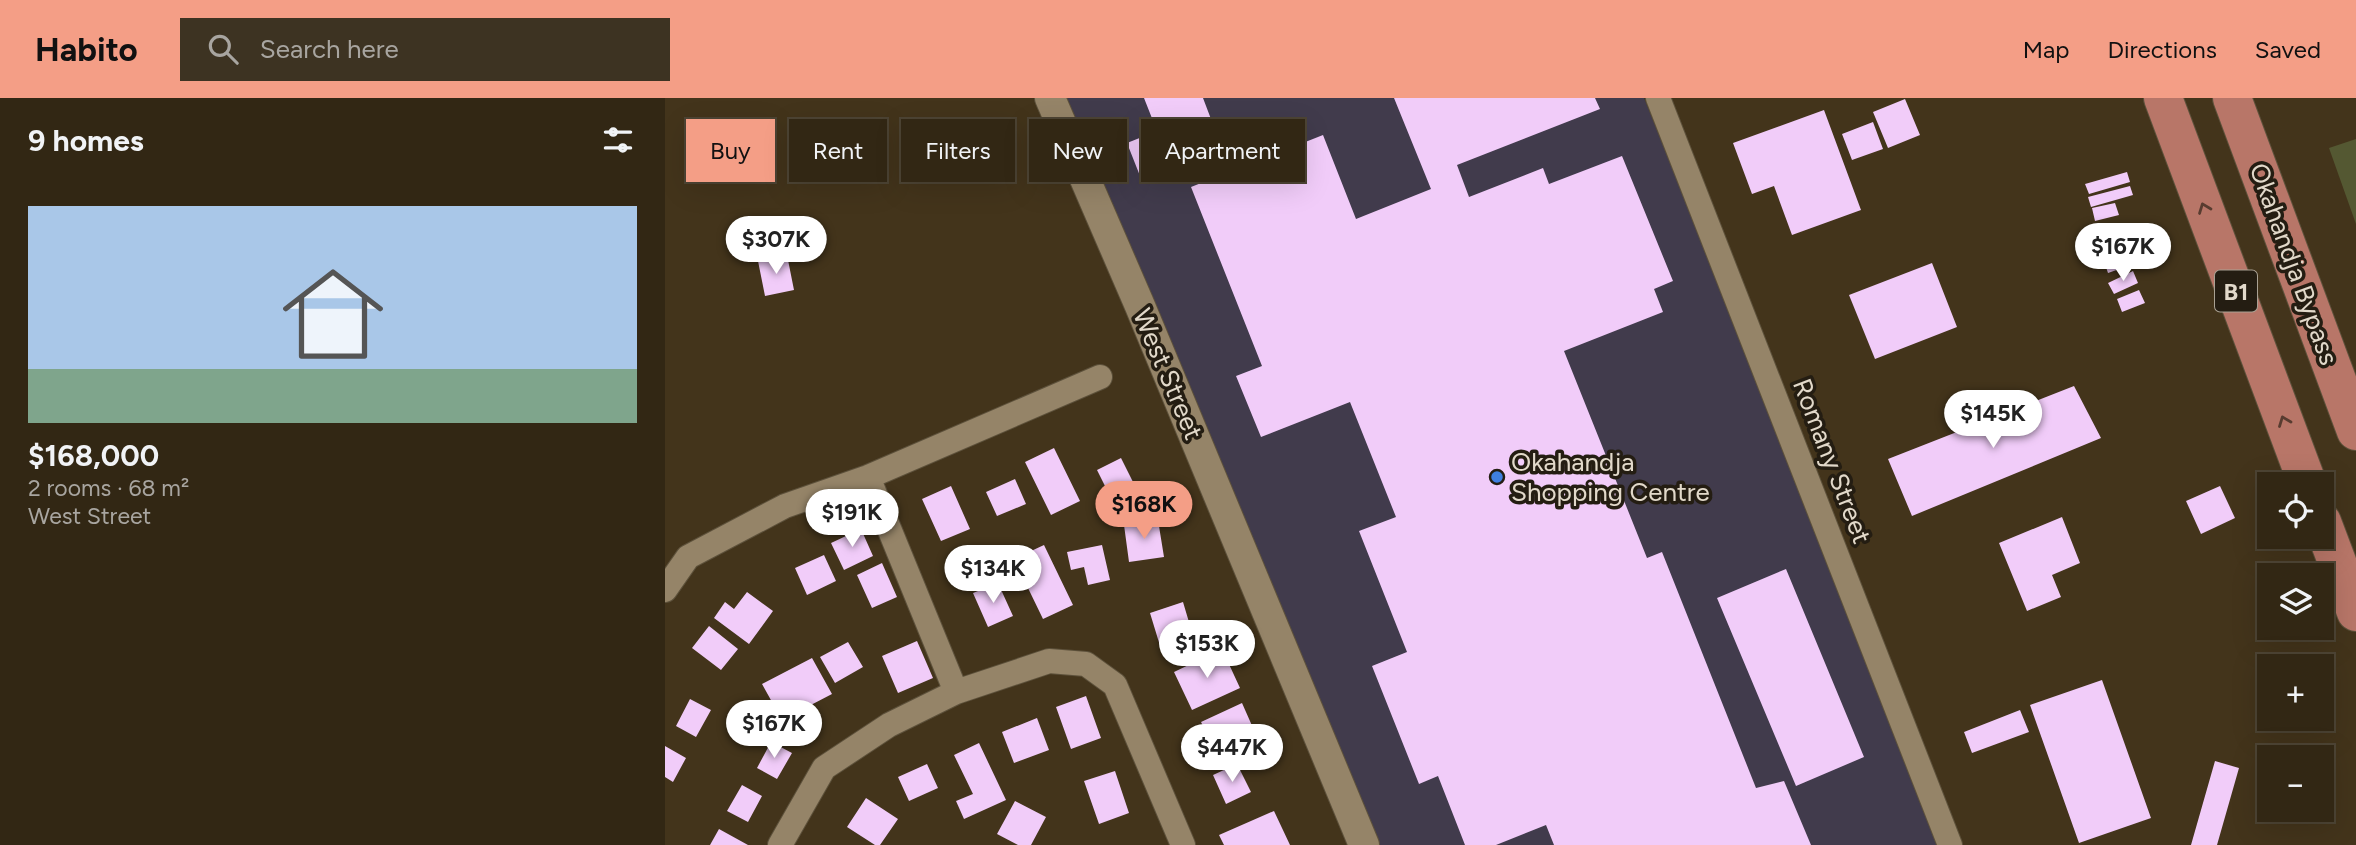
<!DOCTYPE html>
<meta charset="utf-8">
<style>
:root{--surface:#322714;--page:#3d3322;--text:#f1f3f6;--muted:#a8a5a0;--line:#4d4434;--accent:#f49e86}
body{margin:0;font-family:Figtree,sans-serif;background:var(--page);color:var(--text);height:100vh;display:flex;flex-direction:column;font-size:26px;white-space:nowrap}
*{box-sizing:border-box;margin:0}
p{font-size:23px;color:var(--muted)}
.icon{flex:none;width:38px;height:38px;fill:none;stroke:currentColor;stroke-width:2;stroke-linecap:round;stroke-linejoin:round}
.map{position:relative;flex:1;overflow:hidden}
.details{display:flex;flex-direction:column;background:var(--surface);width:665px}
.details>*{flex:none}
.hud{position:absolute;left:21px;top:21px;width:665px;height:63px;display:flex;gap:14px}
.buttons{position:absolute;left:1592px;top:374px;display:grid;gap:14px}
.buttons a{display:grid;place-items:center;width:77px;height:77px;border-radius:0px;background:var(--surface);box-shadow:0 7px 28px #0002,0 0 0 2px var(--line);font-size:35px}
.price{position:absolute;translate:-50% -60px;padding:0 16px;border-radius:24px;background:#fff;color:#222;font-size:23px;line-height:46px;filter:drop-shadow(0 2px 4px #0008)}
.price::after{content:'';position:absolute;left:50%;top:42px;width:21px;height:16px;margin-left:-10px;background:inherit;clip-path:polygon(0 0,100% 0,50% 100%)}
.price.current{background:var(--accent);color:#111}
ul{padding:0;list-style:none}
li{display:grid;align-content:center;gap:14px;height:371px;padding:0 28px}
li+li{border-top:2px solid var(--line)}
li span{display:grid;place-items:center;height:217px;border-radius:0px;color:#555}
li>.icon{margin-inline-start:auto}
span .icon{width:126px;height:126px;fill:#fffc;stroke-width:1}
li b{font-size:30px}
h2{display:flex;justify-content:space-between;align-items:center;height:84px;padding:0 28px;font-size:30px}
.pill{padding:0 24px;border-radius:0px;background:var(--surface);box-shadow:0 7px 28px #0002,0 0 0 2px var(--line);font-size:24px;line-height:63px}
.pill.current{background:var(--accent);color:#111}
header{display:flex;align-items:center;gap:42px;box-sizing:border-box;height:98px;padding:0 35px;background:var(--accent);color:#111}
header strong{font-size:33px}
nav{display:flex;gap:38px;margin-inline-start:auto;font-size:24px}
.search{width:490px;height:63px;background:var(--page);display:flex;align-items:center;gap:18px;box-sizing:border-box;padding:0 24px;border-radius:0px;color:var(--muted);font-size:26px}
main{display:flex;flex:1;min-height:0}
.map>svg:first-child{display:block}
</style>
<header>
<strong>Habito</strong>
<div class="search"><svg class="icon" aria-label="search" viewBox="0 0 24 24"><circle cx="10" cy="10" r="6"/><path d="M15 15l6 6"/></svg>Search here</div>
<nav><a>Map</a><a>Directions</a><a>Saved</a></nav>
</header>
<main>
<section class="details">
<h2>9 homes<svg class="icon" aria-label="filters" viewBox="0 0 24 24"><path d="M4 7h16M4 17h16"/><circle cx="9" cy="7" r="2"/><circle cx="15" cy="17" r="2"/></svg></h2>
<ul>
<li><span style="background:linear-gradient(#a9c7e8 75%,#7fa58c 0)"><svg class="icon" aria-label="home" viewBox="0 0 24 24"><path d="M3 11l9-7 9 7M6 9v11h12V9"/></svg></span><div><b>$168,000</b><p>2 rooms · 68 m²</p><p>West Street</p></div></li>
</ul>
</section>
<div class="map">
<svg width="1691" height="747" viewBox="0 0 1691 747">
<rect width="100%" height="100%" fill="#43341b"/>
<path fill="#413b4c" d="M 385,0 L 979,0 L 1282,747 L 707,747 Z"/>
<path fill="#545832" d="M 1691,41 L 1691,126 L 1664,50 Z"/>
<path fill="#f1ccf9" d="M 479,0 L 538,0 L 549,29 L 522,39 L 531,61 L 477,83 L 462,45 L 492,33 Z
M 729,0 L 930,0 L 935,11 L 792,67 L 804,99 L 878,70 L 884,86 L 957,58 L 1008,183 L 989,191 L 998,214 L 899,253 L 982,460 L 997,454 L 1091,690 L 1119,683 L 1146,747 L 889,747 L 881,727 L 831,747 L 800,747 L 773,678 L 754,686 L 707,568 L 742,554 L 694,433 L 731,419 L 685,304 L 596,339 L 571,278 L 597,268 L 526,89 L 658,37 L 691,121 L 766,91 Z
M 1240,1 L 1255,37 L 1223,50 L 1208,14 Z
M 1159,12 L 1196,112 L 1127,137 L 1109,88 L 1087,96 L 1068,45 Z
M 1208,24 L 1218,51 L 1187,62 L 1177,36 Z
M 1462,74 L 1465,84 L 1424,96 L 1420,86 Z
M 1465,88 L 1468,97 L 1426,109 L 1423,99 Z
M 1450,105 L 1454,117 L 1430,123 L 1427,110 Z
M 1457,150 L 1463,168 L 1443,175 L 1437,157 Z
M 122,157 L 129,192 L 100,198 L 93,163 Z
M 1267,165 L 1292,229 L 1210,261 L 1184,197 Z
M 1468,173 L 1473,185 L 1449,196 L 1443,185 Z
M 1474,192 L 1480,205 L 1457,214 L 1452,201 Z
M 1409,288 L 1436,340 L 1247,418 L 1223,361 Z
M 389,350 L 415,403 L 386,417 L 360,364 Z
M 456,360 L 470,388 L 446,400 L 432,372 Z
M 350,381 L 361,406 L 332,418 L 321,394 Z
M 286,388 L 305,431 L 276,443 L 257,401 Z
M 1555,388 L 1570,420 L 1536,436 L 1521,403 Z
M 1397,419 L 1415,465 L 1387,477 L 1396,499 L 1362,513 L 1334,445 Z
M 493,422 L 499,459 L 464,464 L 459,427 Z
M 196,431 L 208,458 L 179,472 L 166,445 Z
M 379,447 L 408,507 L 378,521 L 349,461 Z
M 437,447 L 445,482 L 423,487 L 419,469 L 406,472 L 402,454 Z
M 159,457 L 171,483 L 142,497 L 130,470 Z
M 217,465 L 232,499 L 207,510 L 192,477 Z
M 1121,471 L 1199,659 L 1131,688 L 1052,500 Z
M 333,485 L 348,518 L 323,529 L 308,495 Z
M 82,494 L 108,513 L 84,546 L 49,520 L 60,504 L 69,511 Z
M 518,504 L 529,541 L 496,551 L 485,515 Z
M 44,528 L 73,551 L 56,572 L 27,550 Z
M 252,543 L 268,580 L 233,595 L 217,558 Z
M 183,544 L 198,569 L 170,585 L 155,559 Z
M 557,551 L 575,590 L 527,612 L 509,574 Z
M 147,560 L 167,596 L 117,622 L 97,586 Z
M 1437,582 L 1486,720 L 1414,745 L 1365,607 Z
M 421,598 L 436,640 L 406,651 L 391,609 Z
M 25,601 L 46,612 L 31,639 L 11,628 Z
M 577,605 L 592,639 L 536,664 L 528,645 L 543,638 L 536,624 Z
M 1355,612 L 1364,634 L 1307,655 L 1299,634 Z
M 372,620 L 384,652 L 349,665 L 337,634 Z
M 106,644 L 127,655 L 112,681 L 92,670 Z
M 314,645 L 341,702 L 299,721 L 291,703 L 308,696 L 289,657 Z
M 0,648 L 21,660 L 8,684 L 0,679 Z
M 1550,663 L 1574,670 L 1552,747 L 1526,747 Z
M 262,666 L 273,690 L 244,703 L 233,679 Z
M 572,666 L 586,694 L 561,706 L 548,677 Z
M 450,673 L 464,715 L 434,726 L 419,683 Z
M 77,687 L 97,698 L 83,724 L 62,713 Z
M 201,700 L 233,721 L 215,747 L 210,747 L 182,729 Z
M 350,703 L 381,719 L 366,747 L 353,747 L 332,736 Z
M 609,713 L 625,747 L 559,747 L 554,737 Z
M 54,731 L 83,747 L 45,747 Z"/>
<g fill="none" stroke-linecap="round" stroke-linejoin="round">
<g stroke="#5d513b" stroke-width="26">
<path id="minor" d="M 993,0 L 1285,747
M 203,379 L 291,594
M 0,492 L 23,459 L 120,408 L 203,379 L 435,279
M 115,747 L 159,670 L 224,627 L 291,594 L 384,563 L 421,566 L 450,587 L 518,747"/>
</g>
<g stroke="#5d513b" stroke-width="32">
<path id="tertiary" d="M 385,0 L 475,208 L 699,747"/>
</g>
<g stroke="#5d513b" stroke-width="40">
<path id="trunk" d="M 1498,0 L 1643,387
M 1567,0 L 1691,333
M 1657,424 L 1691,514"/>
</g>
<use href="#minor" stroke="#958468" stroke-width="24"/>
<use href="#tertiary" stroke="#958468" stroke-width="30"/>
<use href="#trunk" stroke="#b87668" stroke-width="38"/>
</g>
<defs><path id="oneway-chevron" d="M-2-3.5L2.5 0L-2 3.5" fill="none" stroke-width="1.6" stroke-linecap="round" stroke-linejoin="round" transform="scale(1.75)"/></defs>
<g stroke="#583c30">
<use href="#oneway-chevron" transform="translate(1539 110) rotate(-111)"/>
<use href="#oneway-chevron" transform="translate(1619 323) rotate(-111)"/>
</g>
<circle fill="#3f7fe0" stroke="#241d12" stroke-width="2.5" cx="832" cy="379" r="7"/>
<g text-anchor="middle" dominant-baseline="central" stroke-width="7" stroke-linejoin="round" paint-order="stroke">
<rect fill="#241d12" stroke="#a9a193" stroke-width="2" x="1550" y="172.5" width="42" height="41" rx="5"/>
<g font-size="24" font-weight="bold" fill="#e2d9ca">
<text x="1571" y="193">B1</text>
</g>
<g font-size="26" fill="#e2d9ca" stroke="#241d12">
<text transform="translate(1629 166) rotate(70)">Okahandja Bypass</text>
<text transform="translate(503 276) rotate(67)">West Street</text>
<text transform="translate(1167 363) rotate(69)">Romany Street</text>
</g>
<g font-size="26" fill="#e2d9ca" stroke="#241d12" text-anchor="start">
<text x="846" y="364">Okahandja<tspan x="846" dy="30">Shopping Centre</tspan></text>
</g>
</g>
</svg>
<div class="buttons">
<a><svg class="icon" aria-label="locate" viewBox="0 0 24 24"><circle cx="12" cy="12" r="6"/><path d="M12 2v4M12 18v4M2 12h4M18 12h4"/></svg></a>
<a><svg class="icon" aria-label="layers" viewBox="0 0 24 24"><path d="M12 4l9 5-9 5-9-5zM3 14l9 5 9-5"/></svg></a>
<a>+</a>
<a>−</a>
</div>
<b class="price" style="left:111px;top:178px">$307K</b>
<b class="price" style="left:1458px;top:185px">$167K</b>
<b class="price" style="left:1328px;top:352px">$145K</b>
<b class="price current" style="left:479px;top:443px">$168K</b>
<b class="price" style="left:187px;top:451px">$191K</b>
<b class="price" style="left:328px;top:507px">$134K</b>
<b class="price" style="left:542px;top:582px">$153K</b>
<b class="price" style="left:109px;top:662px">$167K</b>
<b class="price" style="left:567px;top:686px">$447K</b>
<div class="hud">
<a class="pill current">Buy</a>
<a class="pill">Rent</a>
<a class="pill">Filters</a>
<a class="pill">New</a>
<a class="pill">Apartment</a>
</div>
</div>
</main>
